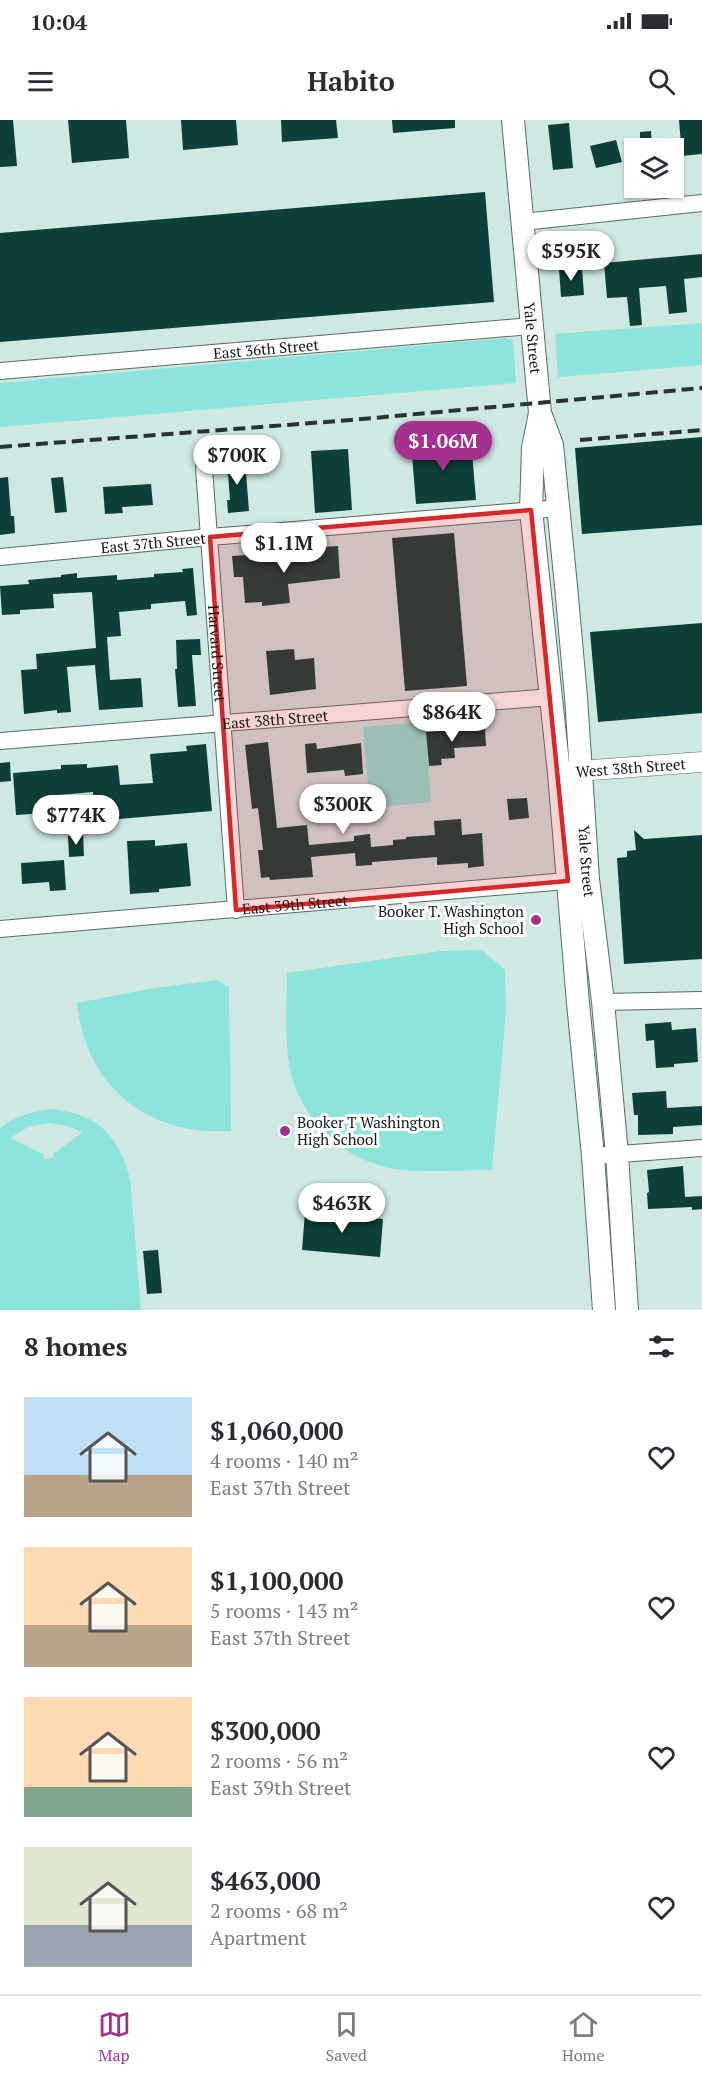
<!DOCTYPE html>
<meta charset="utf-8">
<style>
:root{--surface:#fff;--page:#f7f7f7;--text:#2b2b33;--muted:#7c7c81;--line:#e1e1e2;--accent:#a2308c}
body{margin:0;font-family:"PT Serif",serif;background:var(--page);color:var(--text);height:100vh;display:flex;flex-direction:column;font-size:22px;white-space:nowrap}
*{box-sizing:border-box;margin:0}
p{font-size:20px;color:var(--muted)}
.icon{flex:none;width:33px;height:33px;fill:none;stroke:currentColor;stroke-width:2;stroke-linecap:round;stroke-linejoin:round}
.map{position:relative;height:1190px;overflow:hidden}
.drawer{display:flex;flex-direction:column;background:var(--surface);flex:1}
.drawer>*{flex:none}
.buttons{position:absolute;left:624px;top:18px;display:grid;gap:12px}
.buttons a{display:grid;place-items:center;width:60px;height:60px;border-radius:0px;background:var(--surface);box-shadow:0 2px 4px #0004;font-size:30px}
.price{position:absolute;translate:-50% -51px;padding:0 14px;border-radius:21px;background:#fff;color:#222;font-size:20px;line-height:39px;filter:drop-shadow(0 2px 3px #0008)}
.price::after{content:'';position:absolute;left:50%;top:36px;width:18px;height:14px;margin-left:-9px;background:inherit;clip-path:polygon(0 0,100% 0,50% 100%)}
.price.current{background:var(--accent);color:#fff}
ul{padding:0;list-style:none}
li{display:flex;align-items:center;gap:18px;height:150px;padding:0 24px}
li span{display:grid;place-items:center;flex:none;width:168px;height:120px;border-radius:0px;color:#555}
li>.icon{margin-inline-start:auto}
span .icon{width:72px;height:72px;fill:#fffc;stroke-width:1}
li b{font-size:26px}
h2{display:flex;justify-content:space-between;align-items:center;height:72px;padding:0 24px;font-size:26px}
.status{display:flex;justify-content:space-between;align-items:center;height:42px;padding:0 30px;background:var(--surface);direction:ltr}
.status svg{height:16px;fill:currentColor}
header{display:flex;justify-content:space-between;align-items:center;height:78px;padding:0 24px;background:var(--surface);font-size:27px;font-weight:800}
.tab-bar{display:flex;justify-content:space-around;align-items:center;height:84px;border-top:2px solid var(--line);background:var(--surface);font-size:16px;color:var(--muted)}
.tab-bar a{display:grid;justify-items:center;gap:3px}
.tab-bar .current{color:var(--accent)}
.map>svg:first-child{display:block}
</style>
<div class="status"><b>10:04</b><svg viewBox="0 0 49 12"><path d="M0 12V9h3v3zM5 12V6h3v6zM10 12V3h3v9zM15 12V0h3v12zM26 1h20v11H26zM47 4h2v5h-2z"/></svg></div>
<header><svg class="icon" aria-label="menu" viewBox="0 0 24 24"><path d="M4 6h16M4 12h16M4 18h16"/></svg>Habito<svg class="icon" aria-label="search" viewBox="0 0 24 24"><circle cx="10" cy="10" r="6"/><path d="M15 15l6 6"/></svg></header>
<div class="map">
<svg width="702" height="1190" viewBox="0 0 702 1190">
<rect width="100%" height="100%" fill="#cfe8e4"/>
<path fill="#8de4da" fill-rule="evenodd" d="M 702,203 L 702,245 L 558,257 L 555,214 Z
M 505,218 L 513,220 L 516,263 L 0,307 L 0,263 Z
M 425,602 L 431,682 L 370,688 L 363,607 Z
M 482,830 L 505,850 L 506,892 L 492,1050 C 461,1050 427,1053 396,1049 C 344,1041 301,1001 290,949 C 284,918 287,884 287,853 L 441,831 Z
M 217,860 L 229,867 L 231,1011 C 147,1016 86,967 77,883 L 154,868 Z
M 50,989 C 97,993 118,1014 130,1059 L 141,1190 L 0,1190 L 0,1008 C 15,996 31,992 50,989 ZM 50,1003 L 67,1006 L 83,1012 L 53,1034 L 54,1038 L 44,1039 L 43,1034 L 10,1018 L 28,1007 Z"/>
<path fill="#0e3f3b" d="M 0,0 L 13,0 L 17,46 L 0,47 Z
M 68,0 L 126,0 L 129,38 L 72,43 Z
M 181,0 L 236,0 L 238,25 L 183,30 Z
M 281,0 L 336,0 L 338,18 L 282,22 Z
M 392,0 L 455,0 L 455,8 L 393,13 Z
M 679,0 L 702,0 L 702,34 L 682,36 Z
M 569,3 L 573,48 L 553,50 L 548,5 Z
M 651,11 L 652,28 L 640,28 L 640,12 Z
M 616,20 L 622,42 L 596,48 L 590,26 Z
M 485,72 L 494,182 L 0,222 L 0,113 Z
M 702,134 L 702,157 L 684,159 L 687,192 L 669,194 L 666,166 L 639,168 L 642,205 L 630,206 L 627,177 L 607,178 L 604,143 Z
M 582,148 L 584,175 L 561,177 L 559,149 Z
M 702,317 L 702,405 L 582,414 L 575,328 Z
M 471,319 L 476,380 L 416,384 L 411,323 Z
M 348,329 L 352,390 L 315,393 L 311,331 Z
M 245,340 L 249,391 L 228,393 L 227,380 L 230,380 L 228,353 L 225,354 L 224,341 Z
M 8,357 L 11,396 L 14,396 L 15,413 L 0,415 L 0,358 Z
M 63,357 L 67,392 L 55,393 L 51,358 Z
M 151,364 L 153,385 L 122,387 L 123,393 L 105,394 L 103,367 Z
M 454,413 L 467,566 L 405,571 L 392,418 Z
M 338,426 L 340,458 L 288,464 L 290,483 L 262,486 L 262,482 L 245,483 L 243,457 L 234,457 L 232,436 L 249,435 L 249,440 L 322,434 L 321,427 Z
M 193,448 L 197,495 L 187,496 L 185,481 L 151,484 L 151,489 L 119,492 L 121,516 L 107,517 L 110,560 L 141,558 L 143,587 L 99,590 L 95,545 L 67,547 L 71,592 L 57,593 L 57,590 L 24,594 L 21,550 L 37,549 L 36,534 L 96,528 L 92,472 L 53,474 L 54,488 L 20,490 L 20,494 L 2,495 L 0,466 L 29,464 L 28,460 L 61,457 L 61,455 L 77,453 L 77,458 L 117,455 L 117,460 L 154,457 L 154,454 L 183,452 L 182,449 Z
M 702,503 L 702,593 L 598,602 L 590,512 Z
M 200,519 L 201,535 L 192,535 L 196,586 L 178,587 L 175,549 L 177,549 L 176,520 Z
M 294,529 L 295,540 L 314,538 L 316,569 L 270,575 L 266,531 Z
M 485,608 L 486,626 L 454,628 L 455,638 L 441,639 L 442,645 L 429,646 L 426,612 Z
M 268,622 L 277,708 L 307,705 L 309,725 L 354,721 L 354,716 L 370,714 L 371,727 L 393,725 L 393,720 L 406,719 L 406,717 L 435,715 L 434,701 L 461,699 L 462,715 L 482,713 L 484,746 L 468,748 L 468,743 L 437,745 L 437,737 L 372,742 L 372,745 L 356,746 L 355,733 L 311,737 L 313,757 L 270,760 L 269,757 L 261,758 L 258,730 L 263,730 L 258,688 L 252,689 L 245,625 Z
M 316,623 L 317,629 L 361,623 L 363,654 L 345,656 L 344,650 L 307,653 L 305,624 Z
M 206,624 L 212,691 L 96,701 L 93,672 L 58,675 L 59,692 L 16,695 L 13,653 L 61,649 L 61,645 L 87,644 L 87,648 L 118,645 L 120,665 L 153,663 L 150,634 L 187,631 L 186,626 Z
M 10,642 L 11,661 L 0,662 L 0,643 Z
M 527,678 L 529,698 L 509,700 L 507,679 Z
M 634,710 L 644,719 L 702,715 L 702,839 L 624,844 L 617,738 L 627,737 L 627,731 L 636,730 Z
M 83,715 L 84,736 L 69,737 L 68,716 Z
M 155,720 L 155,726 L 187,723 L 191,766 L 159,769 L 159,772 L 130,774 L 127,721 Z
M 64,740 L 66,770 L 50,771 L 49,762 L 22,764 L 21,743 Z
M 671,902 L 672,910 L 696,908 L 698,942 L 674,944 L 674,947 L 656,948 L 654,920 L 646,921 L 645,904 Z
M 666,971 L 667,988 L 702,986 L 702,1005 L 673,1007 L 673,1014 L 638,1015 L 638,995 L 634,995 L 632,973 Z
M 683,1046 L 685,1077 L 702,1076 L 702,1089 L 692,1090 L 692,1087 L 648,1089 L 647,1073 L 649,1072 L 647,1050 Z
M 305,1092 L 383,1099 L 380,1137 L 302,1130 Z
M 158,1130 L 162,1173 L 147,1174 L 143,1131 Z"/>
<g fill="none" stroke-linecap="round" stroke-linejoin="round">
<g stroke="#566c69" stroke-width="18">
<g id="minor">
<path d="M 523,102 L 702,83"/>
<path id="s1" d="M 0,251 L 531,206"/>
<path id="s2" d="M 204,348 L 236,790"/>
<path id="s3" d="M 0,437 L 210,417 L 559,388"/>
<path id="s4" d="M 0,621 L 551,577"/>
<path id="s5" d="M 0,809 L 578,760"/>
<path d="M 603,882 L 702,880"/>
<path d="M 593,1036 L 702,1028"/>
</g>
</g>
<g stroke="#566c69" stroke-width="21">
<g id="tertiary">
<path id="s6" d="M 565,652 L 702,642"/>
</g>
</g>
<g stroke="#566c69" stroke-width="24">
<g id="secondary">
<path id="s7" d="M 513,0 L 540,293 L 552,325 L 566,466 L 576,577 L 588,759 L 603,882 L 617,1034 L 627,1190"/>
<path d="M 540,293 L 533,328 L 531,390 L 559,653 L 578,883 L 593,1036 L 604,1190"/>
</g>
</g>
<use href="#minor" stroke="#fff" stroke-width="16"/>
<use href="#tertiary" stroke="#fff" stroke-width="20"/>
<use href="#secondary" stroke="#fff" stroke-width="22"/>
<path stroke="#293432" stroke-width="4" stroke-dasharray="12 6" stroke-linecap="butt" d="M 580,320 L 702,310
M 0,327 L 351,300 L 702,268"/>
</g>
<path fill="#d62828" fill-opacity="0.2" stroke="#d62828" stroke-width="4.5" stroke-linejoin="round" d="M 531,390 L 568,761 L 236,790 L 210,417 Z"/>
<g fill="#a2308c" stroke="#fff" stroke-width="2">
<circle cx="536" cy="800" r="6"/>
<circle cx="285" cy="1011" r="6"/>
</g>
<g text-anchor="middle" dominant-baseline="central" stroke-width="6" stroke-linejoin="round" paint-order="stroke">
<g font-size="15" fill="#0f1817" stroke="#fff">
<text stroke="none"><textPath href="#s7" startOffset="219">Yale Street</textPath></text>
<text stroke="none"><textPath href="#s1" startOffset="267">East 36th Street</textPath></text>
<text stroke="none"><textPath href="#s3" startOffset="154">East 37th Street</textPath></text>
<text stroke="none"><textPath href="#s2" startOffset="186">Harvard Street</textPath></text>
<text stroke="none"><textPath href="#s4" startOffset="276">East 38th Street</textPath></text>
<text stroke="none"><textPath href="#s6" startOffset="66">West 38th Street</textPath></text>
<text stroke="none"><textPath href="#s7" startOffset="746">Yale Street</textPath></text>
<text stroke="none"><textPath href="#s5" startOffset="296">East 39th Street</textPath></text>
</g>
<g font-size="15" fill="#0f1817" stroke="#fff" text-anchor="end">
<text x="524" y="791">Booker T. Washington<tspan x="524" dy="17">High School</tspan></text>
<text x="297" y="1002" text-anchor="start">Booker T Washington<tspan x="297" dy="17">High School</tspan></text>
</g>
</g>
</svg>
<div class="buttons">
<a><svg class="icon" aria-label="layers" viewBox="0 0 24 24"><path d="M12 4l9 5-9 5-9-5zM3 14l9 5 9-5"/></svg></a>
</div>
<b class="price" style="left:571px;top:162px">$595K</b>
<b class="price current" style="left:443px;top:352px">$1.06M</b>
<b class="price" style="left:237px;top:366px">$700K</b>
<b class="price" style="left:284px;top:454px">$1.1M</b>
<b class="price" style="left:452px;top:623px">$864K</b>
<b class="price" style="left:343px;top:715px">$300K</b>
<b class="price" style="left:76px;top:726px">$774K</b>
<b class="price" style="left:342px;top:1114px">$463K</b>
</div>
<section class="drawer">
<h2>8 homes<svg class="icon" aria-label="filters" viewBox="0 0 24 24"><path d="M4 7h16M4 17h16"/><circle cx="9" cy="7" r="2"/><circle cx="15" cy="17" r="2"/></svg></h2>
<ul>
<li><span style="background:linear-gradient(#bfe0f5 65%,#b9a48a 0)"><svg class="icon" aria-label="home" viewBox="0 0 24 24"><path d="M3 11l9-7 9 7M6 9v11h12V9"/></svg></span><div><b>$1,060,000</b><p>4 rooms · 140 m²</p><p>East 37th Street</p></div><svg class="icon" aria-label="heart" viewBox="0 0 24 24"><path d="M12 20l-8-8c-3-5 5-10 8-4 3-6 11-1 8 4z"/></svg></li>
<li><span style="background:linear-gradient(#ffd9b3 65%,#b9a48a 0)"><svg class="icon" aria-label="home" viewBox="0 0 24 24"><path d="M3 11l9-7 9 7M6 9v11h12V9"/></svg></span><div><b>$1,100,000</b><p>5 rooms · 143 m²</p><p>East 37th Street</p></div><svg class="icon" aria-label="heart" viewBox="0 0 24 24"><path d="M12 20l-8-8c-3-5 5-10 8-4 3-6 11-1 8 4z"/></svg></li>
<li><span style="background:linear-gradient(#ffd9b3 75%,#7fa58c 0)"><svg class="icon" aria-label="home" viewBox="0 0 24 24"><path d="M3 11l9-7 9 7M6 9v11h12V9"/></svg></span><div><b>$300,000</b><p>2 rooms · 56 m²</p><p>East 39th Street</p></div><svg class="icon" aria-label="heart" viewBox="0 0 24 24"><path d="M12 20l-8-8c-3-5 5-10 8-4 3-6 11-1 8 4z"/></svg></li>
<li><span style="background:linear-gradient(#dfe7d0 65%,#9aa5b1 0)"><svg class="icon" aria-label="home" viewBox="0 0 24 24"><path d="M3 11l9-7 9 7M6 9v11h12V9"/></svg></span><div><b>$463,000</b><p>2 rooms · 68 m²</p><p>Apartment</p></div><svg class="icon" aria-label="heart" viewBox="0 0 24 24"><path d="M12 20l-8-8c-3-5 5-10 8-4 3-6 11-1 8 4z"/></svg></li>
</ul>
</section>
<nav class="tab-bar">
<a class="current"><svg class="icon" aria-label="map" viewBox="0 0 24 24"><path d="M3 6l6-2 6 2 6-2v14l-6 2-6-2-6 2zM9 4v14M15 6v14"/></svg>Map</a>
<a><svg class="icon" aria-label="saved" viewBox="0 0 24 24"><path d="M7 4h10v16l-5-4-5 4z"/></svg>Saved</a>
<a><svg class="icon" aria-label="home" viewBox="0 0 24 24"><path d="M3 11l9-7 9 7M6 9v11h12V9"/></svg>Home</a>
</nav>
